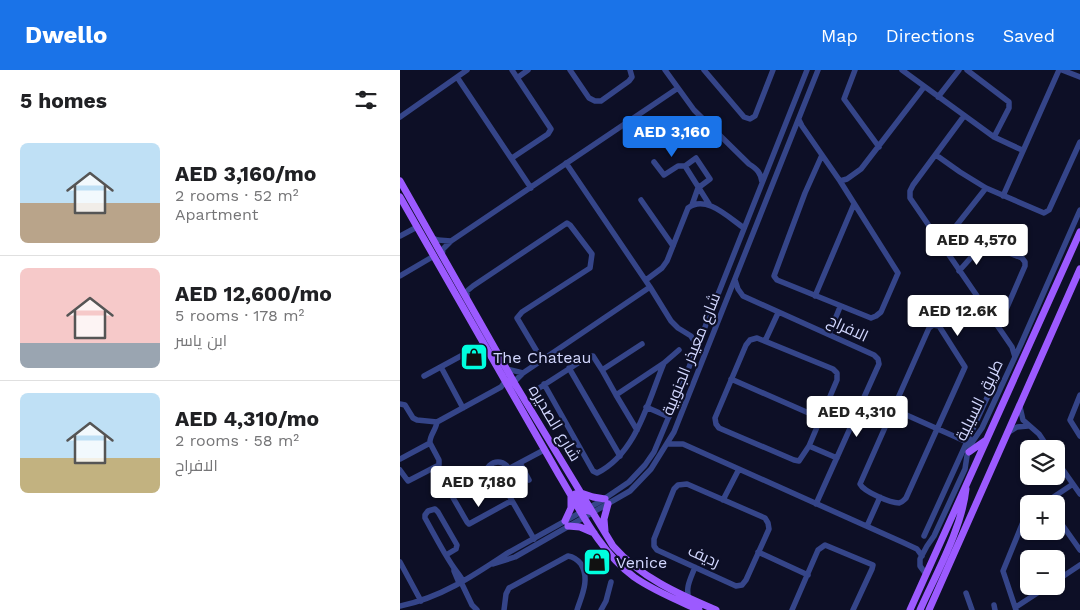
<!DOCTYPE html>
<meta charset="utf-8">
<style>
:root{--surface:#fff;--page:#f2f2f2;--text:#202124;--muted:#757577;--line:#e0e0e0;--accent:#1a73e8}
body{margin:0;font-family:"Work Sans",Cairo,sans-serif;background:var(--page);color:var(--text);height:100vh;display:flex;flex-direction:column;font-size:19px;white-space:nowrap}
*{box-sizing:border-box;margin:0}
p{font-size:16px;color:var(--muted)}
.icon{flex:none;width:28px;height:28px;fill:none;stroke:currentColor;stroke-width:2;stroke-linecap:round;stroke-linejoin:round}
.map{position:relative;flex:1;overflow:hidden}
.side{display:flex;flex-direction:column;background:var(--surface);width:400px}
.side>*{flex:none}
.tools{position:absolute;left:620px;top:370px;display:grid;gap:10px}
.tools a{display:grid;place-items:center;width:45px;height:45px;border-radius:8px;background:var(--surface);box-shadow:0 1px 4px #0004;font-size:25px}
.price{position:absolute;translate:-50% -42px;padding:0 11px;border-radius:5px;background:#fff;color:#222;font-size:16px;line-height:32px;filter:drop-shadow(0 1px 2px #0008)}
.price::after{content:'';position:absolute;left:50%;top:30px;width:15px;height:11px;margin-left:-8px;background:inherit;clip-path:polygon(0 0,100% 0,50% 100%)}
.price.on{background:var(--accent);color:#fff}
ul{padding:0;list-style:none}
li{display:flex;align-items:center;gap:15px;height:125px;padding:0 20px}
li+li{border-top:1px solid var(--line)}
li span{display:grid;place-items:center;flex:none;width:140px;height:100px;border-radius:8px;color:#555}
li>.icon{margin-inline-start:auto}
span .icon{width:60px;height:60px;fill:#fffc;stroke-width:1}
li b{font-size:21px}
h2{display:flex;justify-content:space-between;align-items:center;height:60px;padding:0 20px;font-size:21px}
header{display:flex;align-items:center;gap:30px;box-sizing:border-box;height:70px;padding:0 25px;background:var(--accent);color:#fff}
header strong{font-size:24px}
nav{display:flex;gap:28px;margin-inline-start:auto;font-size:18px}
main{display:flex;flex:1;min-height:0}
.map>svg:first-child{display:block}
</style>
<header>
<strong>Dwello</strong>
<nav><a>Map</a><a>Directions</a><a>Saved</a></nav>
</header>
<main>
<section class="side">
<h2>5 homes<svg class="icon" aria-label="filters" viewBox="0 0 24 24"><path d="M4 7h16M4 17h16"/><circle cx="9" cy="7" r="2"/><circle cx="15" cy="17" r="2"/></svg></h2>
<ul>
<li><span style="background:linear-gradient(#bfe0f5 60%,#b9a48a 0)"><svg class="icon" aria-label="home" viewBox="0 0 24 24"><path d="M3 11l9-7 9 7M6 9v11h12V9"/></svg></span><div><b>AED 3,160/mo</b><p>2 rooms · 52 m²</p><p>Apartment</p></div></li>
<li><span style="background:linear-gradient(#f6c9c9 75%,#9aa5b1 0)"><svg class="icon" aria-label="home" viewBox="0 0 24 24"><path d="M3 11l9-7 9 7M6 9v11h12V9"/></svg></span><div><b>AED 12,600/mo</b><p>5 rooms · 178 m²</p><p>ابن ياسر</p></div></li>
<li><span style="background:linear-gradient(#bfe0f5 65%,#c2b280 0)"><svg class="icon" aria-label="home" viewBox="0 0 24 24"><path d="M3 11l9-7 9 7M6 9v11h12V9"/></svg></span><div><b>AED 4,310/mo</b><p>2 rooms · 58 m²</p><p>الافراح</p></div></li>
</ul>
</section>
<div class="map">
<svg width="680" height="540" viewBox="0 0 680 540">
<rect width="100%" height="100%" fill="#0d0f26"/>
<g fill="none" stroke-linecap="round" stroke-linejoin="round">
<path stroke="#354589" stroke-width="5.5" d="M 112,0 L 151,59 L 148,64 L 112,88
M 170,0 L 189,28 L 195,31 L 201,31 L 229,11 L 232,7 L 230,0
M 265,0 L 294,40 L 349,94 C 357,99 361,103 362,112
M 304,0 L 344,47 L 350,49 L 355,46 L 373,0
M 455,0 L 444,29 L 479,77
M 502,0 L 594,67 L 622,80
M 567,0 L 609,32 L 609,38 L 594,67
M 662,0 L 680,7
M 57,7 L 131,118
M 117,8 L 128,0
M 538,27 L 559,0
M 564,46 L 513,115 L 510,121 L 510,128 L 612,277 L 615,287
M 0,47 L 67,0
M 399,50 L 402,56 L 440,111 L 498,203 L 481,242 L 476,246 L 471,248 L 377,210 L 374,206 L 405,123 L 422,85
M 536,85 L 560,102 L 586,118 L 644,143 L 649,140 L 680,72
M 254,92 L 264,105 L 278,96 L 285,96 L 296,88 L 310,109 L 298,118 L 292,135
M 166,93 L 250,217 L 271,251 L 278,258 L 291,266 L 297,276
M 285,96 L 309,134
M 440,111 L 447,109 L 461,99 L 524,17
M 603,126 L 659,0
M 241,130 L 273,176
M 0,166 L 17,157
M 32,168 L 38,170 L 51,171
M 541,175 L 586,118
M 42,186 L 43,179 L 51,171 L 278,18
M 559,201 L 584,173 L 622,188 L 625,192 L 625,196 L 605,242 L 594,252
M 0,206 L 34,186
M 246,210 L 262,198 L 267,191 L 288,138 C 306,124 329,148 344,158
M 335,210 L 338,219 L 343,226 L 474,285 L 478,289 L 479,294 L 416,434
M 415,226 L 454,134
M 67,228 L 67,221 L 73,216 L 167,153 L 170,155 L 192,184 L 190,198 L 122,242 L 117,248 L 142,290
M 533,255 L 539,256 L 565,297 L 506,428 C 503,431 503,432 499,433 C 491,433 464,422 460,414 L 529,258 Z
M 429,264 L 440,237
M 357,268 L 433,299 L 437,303 L 437,310 L 409,376 L 399,391 L 394,390 L 319,358 L 316,354 L 315,348 L 346,275 L 350,270 Z
M 365,271 L 378,243
M 242,274 L 202,300 L 216,325 L 264,293 L 279,280
M 41,297 L 63,338
M 169,298 L 220,386
M 107,299 L 123,303
M 24,306 L 83,274
M 331,309 L 420,348
M 115,314 L 115,311 L 123,303 L 250,217
M 144,314 L 193,401 L 197,403 C 237,383 248,331 264,293
M 133,322 L 189,286 L 193,286 L 202,300
M 216,325 L 237,360
M 680,325 L 670,350 L 680,366
M 0,334 L 5,335 L 13,348 L 17,350 L 37,352
M 460,335 L 488,348
M 246,337 L 269,347
M 620,337 L 623,350 L 639,364 L 649,379
M 493,339 L 567,372
M 609,362 L 617,357 L 628,356
M 268,374 L 283,374 L 502,472 L 517,479 L 522,486
M 409,376 L 437,388
M 0,389 L 30,373 C 29,366 36,360 37,352 L 101,317 L 105,312
M 656,390 L 680,424
M86 404a12 12 0 1 1 24 0a12 12 0 1 1-24 0Z
M 120,393 L 129,410
M 108,399 L 144,380
M 0,400 L 8,411 L 39,395 L 39,390 L 30,373
M 287,414 L 365,448 L 368,453 L 369,459 L 346,510 L 342,515 L 336,516 L 257,480 L 254,476 L 254,469 L 274,419 L 278,415 Z
M 103,415 L 134,469
M 52,426 L 67,452 L 69,454 L 111,431
M 323,430 L 339,399
M 643,434 L 673,414
M 656,446 L 680,480
M 467,456 L 480,427
M 524,466 L 596,308
M 358,482 L 408,505
M 46,485 L 56,479 L 57,475 L 38,442 L 35,439 L 28,441 L 25,445 L 25,448 C 34,464 42,480 52,495 C 55,500 60,505 63,511
M 0,492 L 21,531
M 93,494 L 115,487 L 230,421 L 251,399 L 274,362 L 418,0
M 54,498 L 54,501 L 59,513
M 526,504 L 520,496 L 520,489 L 527,476 L 534,466 L 565,399 L 567,386 L 573,371 L 582,358 L 621,274 L 680,140
M 656,511 L 680,495
M 61,512 L 72,535 L 77,540
M 566,523 L 572,540
M 289,529 C 285,517 291,508 295,497
M 594,535 L 595,540
M 0,536 C 40,528 73,506 106,484 L 201,431 L 229,412 L 245,395 L 254,382 L 280,320 L 407,0
M 616,537 L 648,516
M 104,540 L 106,524 L 109,518 L 168,486 C 174,487 177,489 181,494 C 190,509 182,525 177,540
M 201,540 L 206,531 L 211,512
M 392,540 L 418,480 L 425,475 L 473,495 L 472,499 L 453,540
M 616,540 L 603,501 L 623,452 L 629,443"/>
<path stroke="#9c5aff" stroke-width="7" d="M 0,111 L 115,314 L 213,476 C 240,507 278,524 316,540
M 0,127 L 159,405 C 180,440 200,482 234,507 C 254,521 277,530 299,540
M 569,382 L 586,370
M 181,423 L 193,427 L 205,429
M 175,424 L 185,440 L 192,442
M 165,451 L 171,438 L 171,426
M 168,456 L 180,457 L 194,463
M 205,461 L 204,449 L 208,434
M 510,540 L 680,162
M 520,540 C 536,504 562,458 566,419
M 529,540 L 680,199"/>
</g>
<defs>
<g id="shop-square" transform="scale(1.4375)"><rect x="-9" y="-9" width="18" height="18" rx="4" fill="#00fede" stroke="#0d0f26"/><path d="M-5-2.5h2.3a2.7 3.5 0 0 1 5.4 0H5L5.5 6h-11ZM-1.5-2.5h3a1.5 2.3 0 0 0-3 0Z" fill="#111"/></g>
</defs>
<g fill-rule="evenodd">
<use href="#shop-square" x="74" y="287"/>
<use href="#shop-square" x="197" y="492"/>
</g>
<g text-anchor="middle" dominant-baseline="central" stroke-width="4.5" stroke-linejoin="round" paint-order="stroke">
<g font-size="16" fill="#d3d8ff" stroke="#0d0f26">
<text transform="translate(448 258) rotate(25)">الافراح</text>
<text transform="translate(291 284) rotate(-68)">شارع معيذر الجنوبية</text>
<text transform="translate(579 330) rotate(-64)">طريق السيلية</text>
<text transform="translate(155 353) rotate(59)">شارع الصديره</text>
<text transform="translate(304 486) rotate(24)">رديف</text>
</g>
<g font-size="16" fill="#d3d8ff" stroke="#0d0f26" text-anchor="start">
<text x="93" y="287">The Chateau</text>
<text x="216" y="492">Venice</text>
</g>
</g>
</svg>
<div class="tools">
<a><svg class="icon" aria-label="layers" viewBox="0 0 24 24"><path d="M12 4l9 5-9 5-9-5zM3 14l9 5 9-5"/></svg></a>
<a>+</a>
<a>−</a>
</div>
<b class="price on" style="left:272px;top:88px">AED 3,160</b>
<b class="price" style="left:577px;top:196px">AED 4,570</b>
<b class="price" style="left:558px;top:267px">AED 12.6K</b>
<b class="price" style="left:457px;top:368px">AED 4,310</b>
<b class="price" style="left:79px;top:438px">AED 7,180</b>
</div>
</main>
